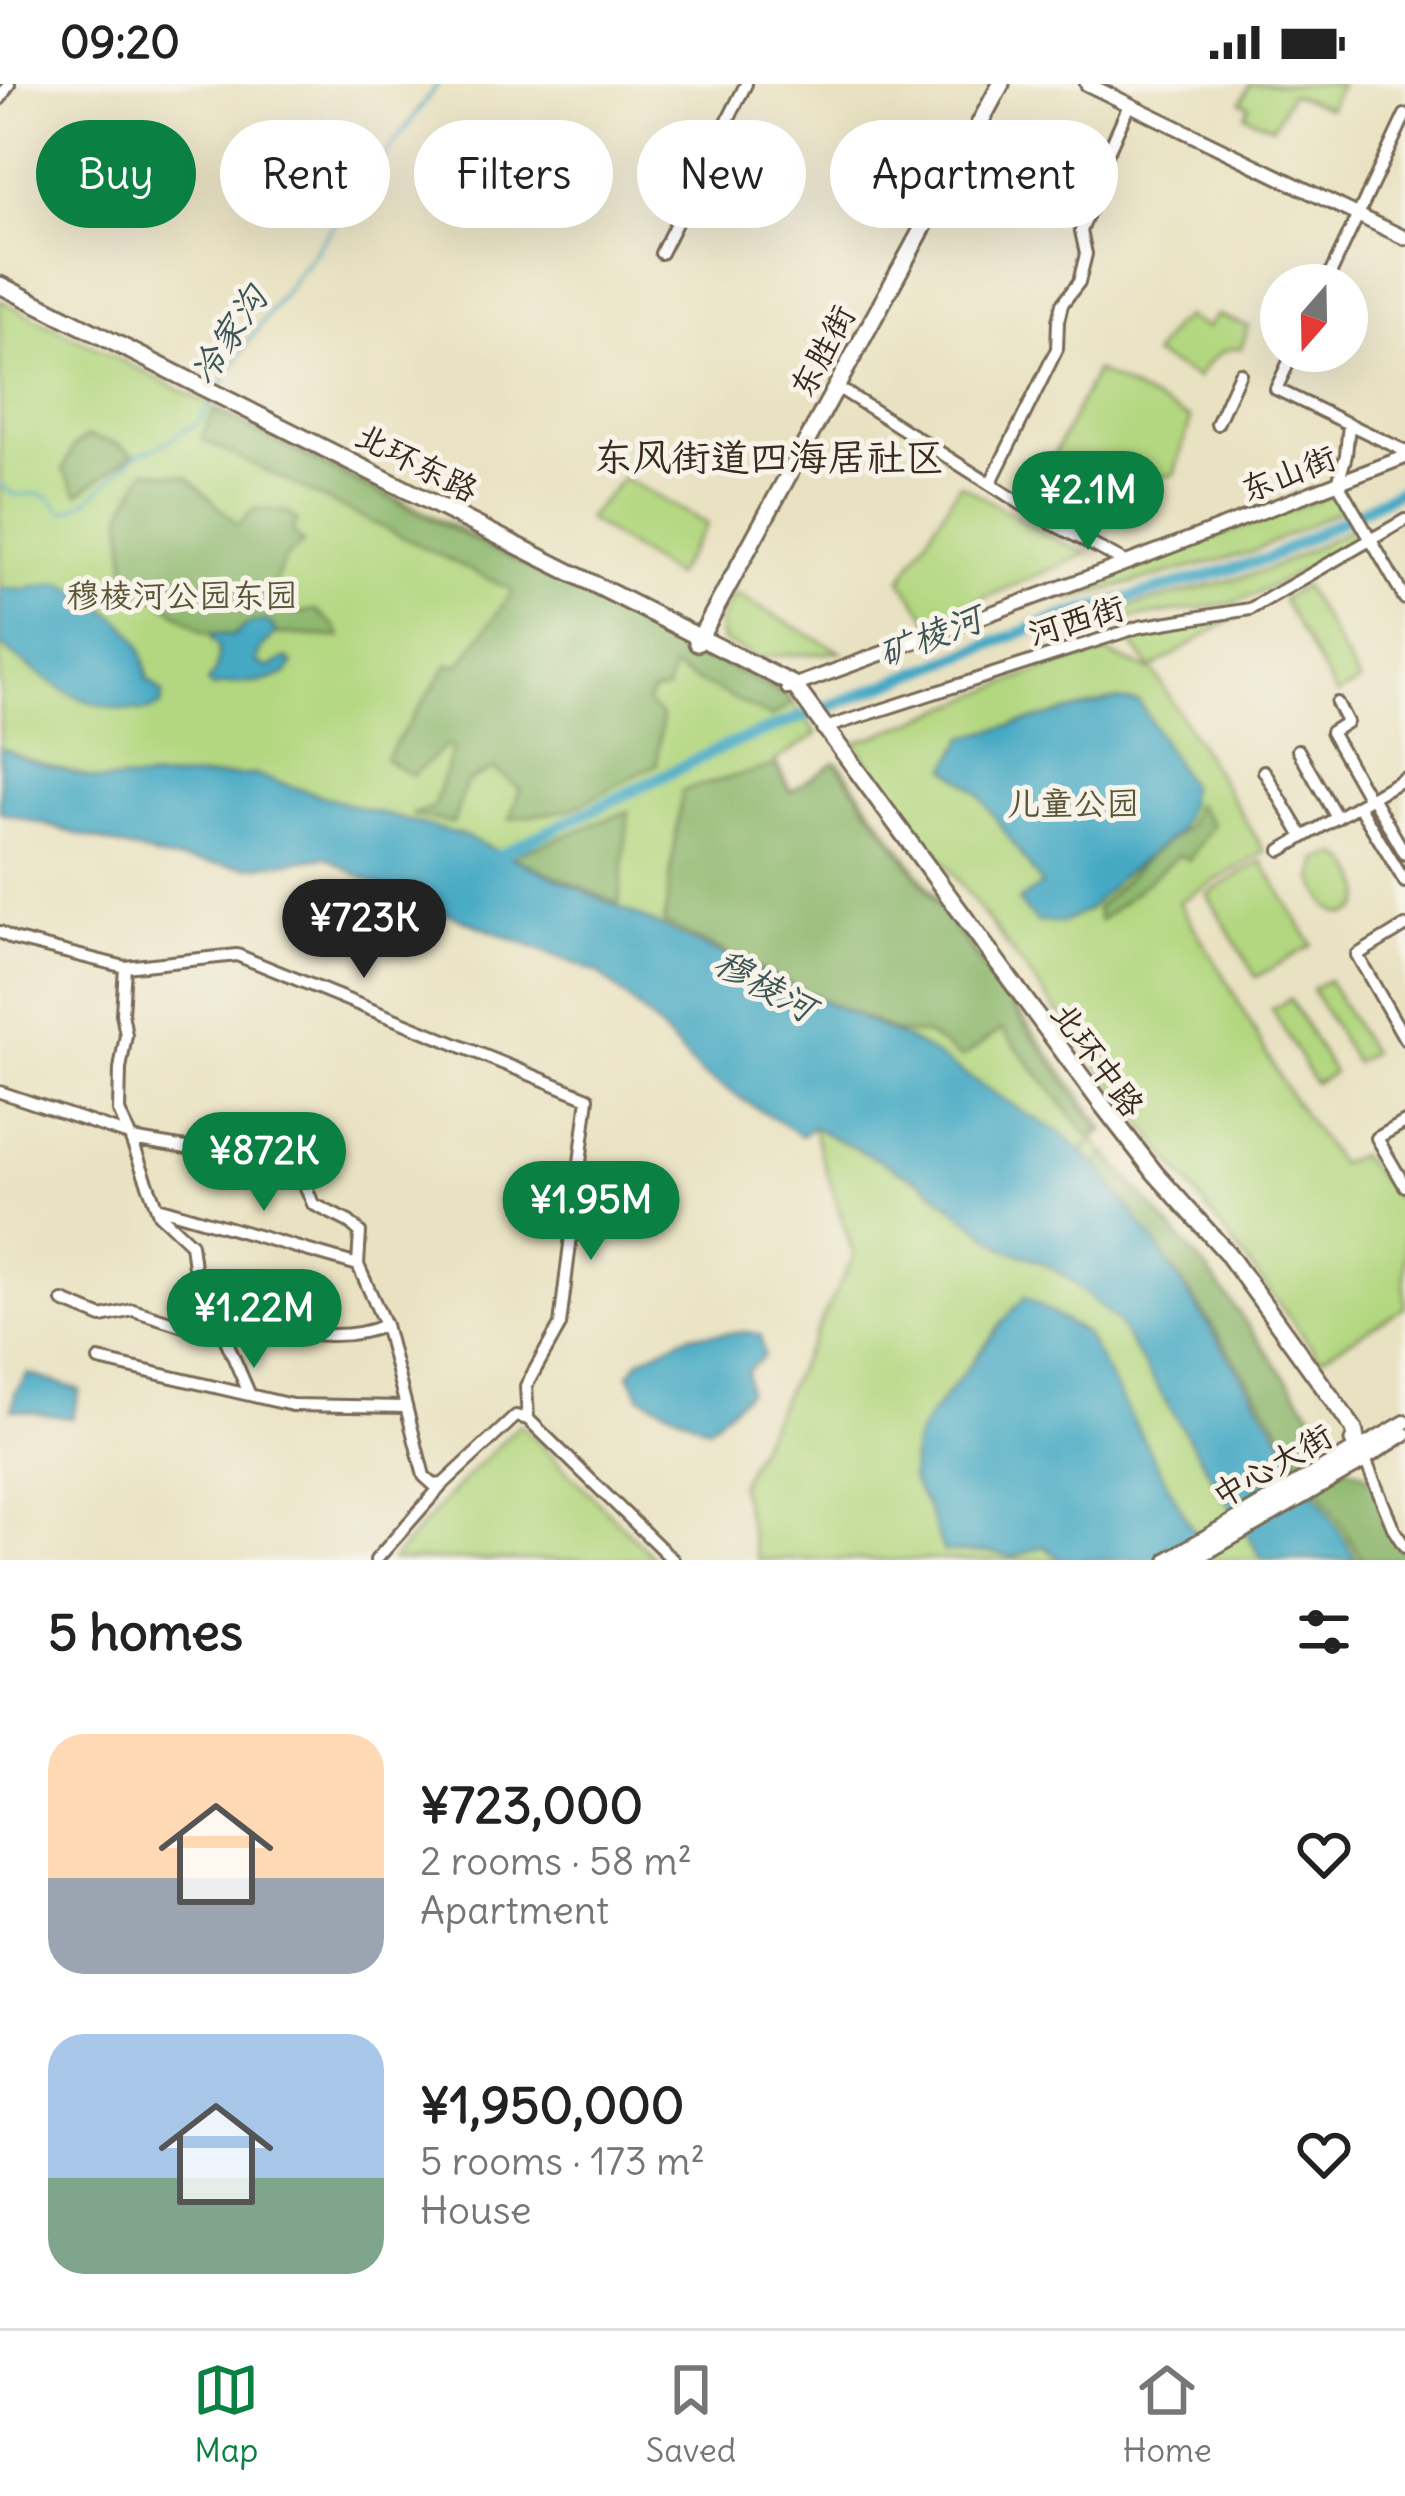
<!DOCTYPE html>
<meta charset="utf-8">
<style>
:root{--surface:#fff;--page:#f2f2f2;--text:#222;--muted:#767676;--line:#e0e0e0;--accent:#0b8043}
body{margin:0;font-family:Delius,"LXGW WenKai TC",sans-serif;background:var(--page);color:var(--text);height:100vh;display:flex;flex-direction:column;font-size:45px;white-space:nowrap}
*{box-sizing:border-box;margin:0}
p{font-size:39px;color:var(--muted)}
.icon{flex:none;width:66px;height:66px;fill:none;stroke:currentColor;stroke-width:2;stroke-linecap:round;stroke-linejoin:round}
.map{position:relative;height:1476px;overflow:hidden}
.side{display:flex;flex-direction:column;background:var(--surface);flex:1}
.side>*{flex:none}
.top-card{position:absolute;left:36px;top:36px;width:1335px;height:108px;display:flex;gap:24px}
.needle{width:78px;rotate:200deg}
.fabs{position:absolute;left:1260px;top:180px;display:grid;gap:24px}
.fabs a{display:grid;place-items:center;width:108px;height:108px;border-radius:50%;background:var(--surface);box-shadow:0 12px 48px #0002;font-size:60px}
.price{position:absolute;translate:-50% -102px;padding:0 27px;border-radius:42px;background:var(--accent);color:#fff;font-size:39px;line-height:78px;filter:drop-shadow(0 3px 6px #0008)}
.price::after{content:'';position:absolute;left:50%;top:72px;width:36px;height:27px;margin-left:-18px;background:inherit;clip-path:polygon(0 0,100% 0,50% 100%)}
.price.current{background:#222;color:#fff}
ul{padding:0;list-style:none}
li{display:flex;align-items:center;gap:36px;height:300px;padding:0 48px}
li span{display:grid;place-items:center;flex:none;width:336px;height:240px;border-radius:36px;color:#555}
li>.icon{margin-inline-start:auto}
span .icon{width:144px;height:144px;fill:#fffc;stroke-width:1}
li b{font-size:51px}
h2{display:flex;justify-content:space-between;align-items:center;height:144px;padding:0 48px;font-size:51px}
.chip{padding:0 42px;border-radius:54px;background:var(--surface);box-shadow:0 12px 48px #0002;font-size:42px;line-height:108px}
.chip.current{background:var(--accent);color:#fff}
.status{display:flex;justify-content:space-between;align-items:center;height:84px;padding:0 60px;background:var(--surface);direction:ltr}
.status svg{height:33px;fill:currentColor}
.dock{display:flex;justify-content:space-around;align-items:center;height:168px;border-top:3px solid var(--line);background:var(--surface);font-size:33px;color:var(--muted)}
.dock a{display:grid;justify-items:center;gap:6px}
.dock .current{color:var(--accent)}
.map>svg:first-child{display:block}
</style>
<div class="status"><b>09:20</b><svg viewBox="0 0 49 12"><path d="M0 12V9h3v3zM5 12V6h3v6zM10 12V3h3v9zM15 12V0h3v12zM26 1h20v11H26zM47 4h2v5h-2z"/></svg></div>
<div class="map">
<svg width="1405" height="1476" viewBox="0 0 1405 1476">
<rect width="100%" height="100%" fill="#f7f3e8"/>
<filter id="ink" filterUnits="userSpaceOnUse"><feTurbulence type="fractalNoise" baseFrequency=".00833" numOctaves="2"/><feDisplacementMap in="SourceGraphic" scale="24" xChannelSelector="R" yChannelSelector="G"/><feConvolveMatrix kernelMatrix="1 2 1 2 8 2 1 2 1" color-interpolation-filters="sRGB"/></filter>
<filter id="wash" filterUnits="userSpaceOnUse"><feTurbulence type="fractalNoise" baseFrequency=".004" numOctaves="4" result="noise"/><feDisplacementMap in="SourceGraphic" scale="48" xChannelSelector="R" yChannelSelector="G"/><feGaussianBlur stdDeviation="2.7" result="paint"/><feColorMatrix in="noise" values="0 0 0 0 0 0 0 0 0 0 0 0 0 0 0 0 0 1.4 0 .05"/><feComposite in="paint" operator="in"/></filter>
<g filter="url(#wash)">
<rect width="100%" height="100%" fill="#e9e2c2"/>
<path fill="#b3d780" stroke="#77804f" stroke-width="3" d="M 1250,0 L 1340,0 L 1329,24 L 1290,10 L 1273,43 L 1245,31 L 1249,22 L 1241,18 Z
M 0,216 L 785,608 L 817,650 L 775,677 L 792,710 L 839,679 L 1104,1045 L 1094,1055 L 1104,1070 L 1216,1199 L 1332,1374 L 1380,1434 L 1405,1476 L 758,1476 L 739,1401 L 854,1172 L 812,1042 L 922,1098 L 1005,1165 L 1093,1057 L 1081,1067 L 1061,1049 L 1023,1028 L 919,961 L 462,751 L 367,726 L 255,691 L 101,697 L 26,675 L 0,663 Z
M 1217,231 L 1248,242 L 1242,264 C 1223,262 1207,278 1197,294 L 1153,271 L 1173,242 L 1186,233 L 1206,244 Z
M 1096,287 L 1191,335 L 1174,391 L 1087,404 L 1048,382 Z
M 623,394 L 707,440 L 674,492 L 587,435 Z
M 960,400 L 1056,456 L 1087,470 L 930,537 L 901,496 Z
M 1336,409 L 1344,424 L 1252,468 L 1070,515 L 1066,508 Z
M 1355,443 L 1362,455 L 1254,511 L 1232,519 L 1113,537 L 1111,528 L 1265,487 Z
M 1304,502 L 1360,598 L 1337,611 L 1282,515 Z
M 735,510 L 841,568 L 757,573 L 722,557 L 719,539 Z
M 1240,530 L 1151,585 L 1125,551 Z
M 1106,569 L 1154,588 L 1265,768 L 1179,818 L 1232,906 L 1289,1010 L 1339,1080 L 1360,1071 L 1405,1123 L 1405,1223 L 1320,1274 L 854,659 C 940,632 1017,587 1106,569 Z
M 1338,771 C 1349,776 1352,781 1358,792 C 1375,825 1345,842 1328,821 C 1322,814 1318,803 1314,795 L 1319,775 Z
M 1262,777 L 1312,861 L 1256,893 L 1207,810 Z
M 1328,896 L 1371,969 L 1355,979 L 1312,905 Z
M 1290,915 L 1333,989 L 1314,999 L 1272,925 Z
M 520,1340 L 656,1476 L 392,1476 L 459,1401 Z"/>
<path fill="#8eb86e" stroke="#647146" stroke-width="3" d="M 214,327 L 784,611 L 792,620 L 771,633 L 672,585 L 667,606 L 653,608 L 647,619 L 662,633 L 657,680 L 572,725 L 510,735 L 520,705 L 494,685 L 467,698 L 453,739 L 411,731 L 433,724 L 453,664 L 446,662 L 412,692 L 385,675 L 448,581 L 460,581 L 513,507 L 201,355 Z
M 87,352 L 117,360 L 134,370 L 78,410 L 63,386 L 74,362 Z
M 146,386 L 188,393 L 238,441 L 255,424 L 287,428 L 297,437 L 292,448 L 303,459 L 285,474 L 273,503 L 280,511 L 274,524 L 300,529 L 315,526 L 335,542 L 341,553 L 267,549 L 245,542 L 233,552 L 204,549 L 126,492 L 123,426 Z
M 835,678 L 1100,1046 L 1089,1053 L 1002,945 L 962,974 L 926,950 L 899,949 L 825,917 L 664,839 L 682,707 L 775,681 L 790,708 Z
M 1196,720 L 1213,741 L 1189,776 L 1179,771 L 1100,837 L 1096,825 L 1151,770 L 1187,743 Z
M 629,727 L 619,820 L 511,772 Z
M 1106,1069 L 1209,1188 L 1317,1336 L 1333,1372 L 1353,1386 L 1362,1388 L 1375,1399 L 1383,1434 L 1405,1471 L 1405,1476 L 1363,1476 C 1280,1341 1193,1207 1096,1081 Z"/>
<path fill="#44a9c4" stroke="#406a71" stroke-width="3" d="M 62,499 C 78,505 90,515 104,524 C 134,547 143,556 147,595 L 163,609 L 161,621 C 147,629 142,627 126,626 C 68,619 45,593 0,561 L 0,504 L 21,505 Z
M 262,537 L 270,539 L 276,549 L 261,565 L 256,578 L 269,584 L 287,574 L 293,580 L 287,589 C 277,593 266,598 255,599 C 241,600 227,598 212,604 L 207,598 C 219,586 218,578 218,562 L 212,556 L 212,550 L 233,552 L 245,542 Z
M 1113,616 L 1139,618 L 1189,702 L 1188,722 L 1178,748 L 1120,793 L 1088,826 L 1062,839 L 1037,838 L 1018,817 L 1042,801 L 977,708 L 947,684 L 965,653 Z
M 0,663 L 26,675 L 101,697 L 255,691 L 367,726 L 462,751 L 919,961 L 1025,1029 L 1061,1049 L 1096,1081 L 1153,1156 L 1284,1357 L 1357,1476 L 1263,1476 L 1117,1238 L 1069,1195 L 1042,1178 L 1005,1165 L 922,1098 L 813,1043 L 802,1052 L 700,989 L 656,941 L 599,889 L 410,815 L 357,791 L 327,773 L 249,783 L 162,774 L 0,728 Z
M 1025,1213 L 1086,1250 L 1209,1476 L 1062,1476 L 1044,1462 L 1014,1473 L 990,1468 L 944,1468 L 927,1423 L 911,1394 L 914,1360 L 926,1337 L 1005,1235 Z
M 749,1248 L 760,1251 L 764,1272 L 747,1287 L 748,1308 L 708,1344 L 640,1312 L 629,1290 L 641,1275 L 689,1251 Z
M 28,1290 L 80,1306 L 72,1334 L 12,1325 L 15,1309 Z"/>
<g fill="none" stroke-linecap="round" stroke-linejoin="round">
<path stroke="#44a9c4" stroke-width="3" d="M 219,305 L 247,259 L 438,0
M 0,400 L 14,411 C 24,412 39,407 48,413 C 56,418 56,425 67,428 L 88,416 L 137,370 L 156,364 L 200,337 L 214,314"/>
<path stroke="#44a9c4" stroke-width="12" d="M 491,775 L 721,664 L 1059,534 L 1267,475 L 1405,404"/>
</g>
</g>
<g filter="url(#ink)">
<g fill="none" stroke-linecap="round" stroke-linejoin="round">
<g stroke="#786a57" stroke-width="16">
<path id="minor" d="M 0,15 L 9,0
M 661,169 L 746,0
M 1325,201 L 1405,31
M 1294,267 L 1276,305 L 1405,367
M 837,303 L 1053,440 L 1127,479
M 1217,340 L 1240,289
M 1349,340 L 1346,371 L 1338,399 L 1405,515
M 990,400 L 1057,265 L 1058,237 L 1062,220 L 1079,198 L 1086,170 L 1081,147 L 1093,118 L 1104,77 L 1129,21
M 1337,619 L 1347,638 L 1331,648 L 1369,715
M 822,645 L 1139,543 L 1250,525 L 1405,436
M 1298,666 L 1337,734
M 1264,687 L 1303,753
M 1372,713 L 1405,770
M 1358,721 L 1405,798
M 1281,766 L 1405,694
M 1405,842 L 1357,871 L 1405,955
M 0,848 L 13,855 L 125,883 L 122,929 L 126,951 L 120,985 L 119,1027 L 131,1055 L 297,1082 L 313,1120 L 349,1138 L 360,1148 L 358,1181 L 385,1241 L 424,1392 L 434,1401 L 443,1400 L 516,1332 L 528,1335 L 673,1476
M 125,883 L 237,871 L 588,1014 L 560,1241 L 526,1302 L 528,1335
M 0,1008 L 129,1051
M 1405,1038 L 1377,1054 L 1405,1102
M 131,1055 L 159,1130 L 191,1160 L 198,1214 L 223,1249 L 249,1309
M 157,1123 L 358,1181
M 63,1217 L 102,1233 L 133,1226 L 183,1242 L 206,1225
M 223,1249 L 237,1237 C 284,1245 339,1262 385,1241
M 99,1276 L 292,1321 L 406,1323
M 1365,1375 L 1394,1446 L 1405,1463
M 376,1476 L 443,1400"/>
</g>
<g stroke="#786a57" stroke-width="18">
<path id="major" d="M 1087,0 L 1405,154
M 788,604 L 1095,491 L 1405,373
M 1358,1365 L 1405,1338
M 1365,1375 L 1405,1350"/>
</g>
<g stroke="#786a57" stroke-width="21">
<path id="highway" d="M 0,201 L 794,601 L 1103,1022 L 1155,1089 L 1227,1169 L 1354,1345 L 1358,1365 L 1169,1476
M 697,559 L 1001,0
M 1191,1476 L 1365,1375 L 1353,1357"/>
</g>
<use href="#minor" stroke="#fff" stroke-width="10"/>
<use href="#major" stroke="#fff" stroke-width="12"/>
<use href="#highway" stroke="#fff" stroke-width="15"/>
</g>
</g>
<g text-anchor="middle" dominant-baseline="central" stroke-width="10" stroke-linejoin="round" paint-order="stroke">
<g font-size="33" fill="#3b2a1e" stroke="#f7f3e8">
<text transform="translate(822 267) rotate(-62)">东胜街</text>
<text transform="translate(417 378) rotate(27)">北环东路</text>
<text transform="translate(1288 389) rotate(-21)">东山街</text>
<text transform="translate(1076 536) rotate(-17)">河西街</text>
<text transform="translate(1098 975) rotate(54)">北环中路</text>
<text transform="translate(1272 1381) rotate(-30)">中心大街</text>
</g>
<g font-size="33" fill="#595536" stroke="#f7f3e8">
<text x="182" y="511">穆棱河公园东园</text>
<text x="1073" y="719">儿童公园</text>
</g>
<g font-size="36" font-style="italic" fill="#3e5658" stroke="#f7f3e8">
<text transform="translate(228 251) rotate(-56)">冷家沟</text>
<text transform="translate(930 552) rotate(-21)">矿棱河</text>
<text transform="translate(765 901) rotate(29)">穆棱河</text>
</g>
<g font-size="39" fill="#3b2a1e" stroke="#f7f3e8">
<text x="769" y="373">东风街道四海居社区</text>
</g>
</g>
</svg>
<div class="fabs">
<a><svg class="needle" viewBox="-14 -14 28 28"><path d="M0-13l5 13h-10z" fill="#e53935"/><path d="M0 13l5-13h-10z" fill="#767676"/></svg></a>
</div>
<b class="price" style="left:1088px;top:469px">¥2.1M</b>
<b class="price current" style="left:364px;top:897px">¥723K</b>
<b class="price" style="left:264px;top:1130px">¥872K</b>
<b class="price" style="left:591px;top:1179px">¥1.95M</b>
<b class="price" style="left:254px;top:1287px">¥1.22M</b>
<div class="top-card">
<a class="chip current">Buy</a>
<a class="chip">Rent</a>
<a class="chip">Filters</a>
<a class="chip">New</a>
<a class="chip">Apartment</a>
</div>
</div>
<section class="side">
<h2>5 homes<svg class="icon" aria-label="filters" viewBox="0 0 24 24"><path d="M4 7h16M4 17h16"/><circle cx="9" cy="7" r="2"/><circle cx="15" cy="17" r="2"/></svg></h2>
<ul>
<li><span style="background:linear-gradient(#ffd9b3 60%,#9aa5b1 0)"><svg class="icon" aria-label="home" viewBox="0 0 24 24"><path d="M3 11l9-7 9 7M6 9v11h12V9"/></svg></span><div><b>¥723,000</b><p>2 rooms · 58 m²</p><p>Apartment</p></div><svg class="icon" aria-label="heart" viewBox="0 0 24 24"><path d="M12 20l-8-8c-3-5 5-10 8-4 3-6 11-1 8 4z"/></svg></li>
<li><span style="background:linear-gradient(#a9c7e8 60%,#7fa58c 0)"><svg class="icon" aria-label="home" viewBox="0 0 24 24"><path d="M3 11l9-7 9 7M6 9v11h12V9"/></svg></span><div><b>¥1,950,000</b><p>5 rooms · 173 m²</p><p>House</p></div><svg class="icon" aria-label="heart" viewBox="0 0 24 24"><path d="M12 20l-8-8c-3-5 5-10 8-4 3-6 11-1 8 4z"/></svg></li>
</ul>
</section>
<nav class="dock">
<a class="current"><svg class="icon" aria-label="map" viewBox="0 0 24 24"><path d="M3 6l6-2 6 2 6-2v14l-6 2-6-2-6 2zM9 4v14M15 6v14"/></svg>Map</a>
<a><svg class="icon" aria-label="saved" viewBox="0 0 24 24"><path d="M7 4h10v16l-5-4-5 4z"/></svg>Saved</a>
<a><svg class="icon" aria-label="home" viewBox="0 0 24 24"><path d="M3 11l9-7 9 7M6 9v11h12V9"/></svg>Home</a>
</nav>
